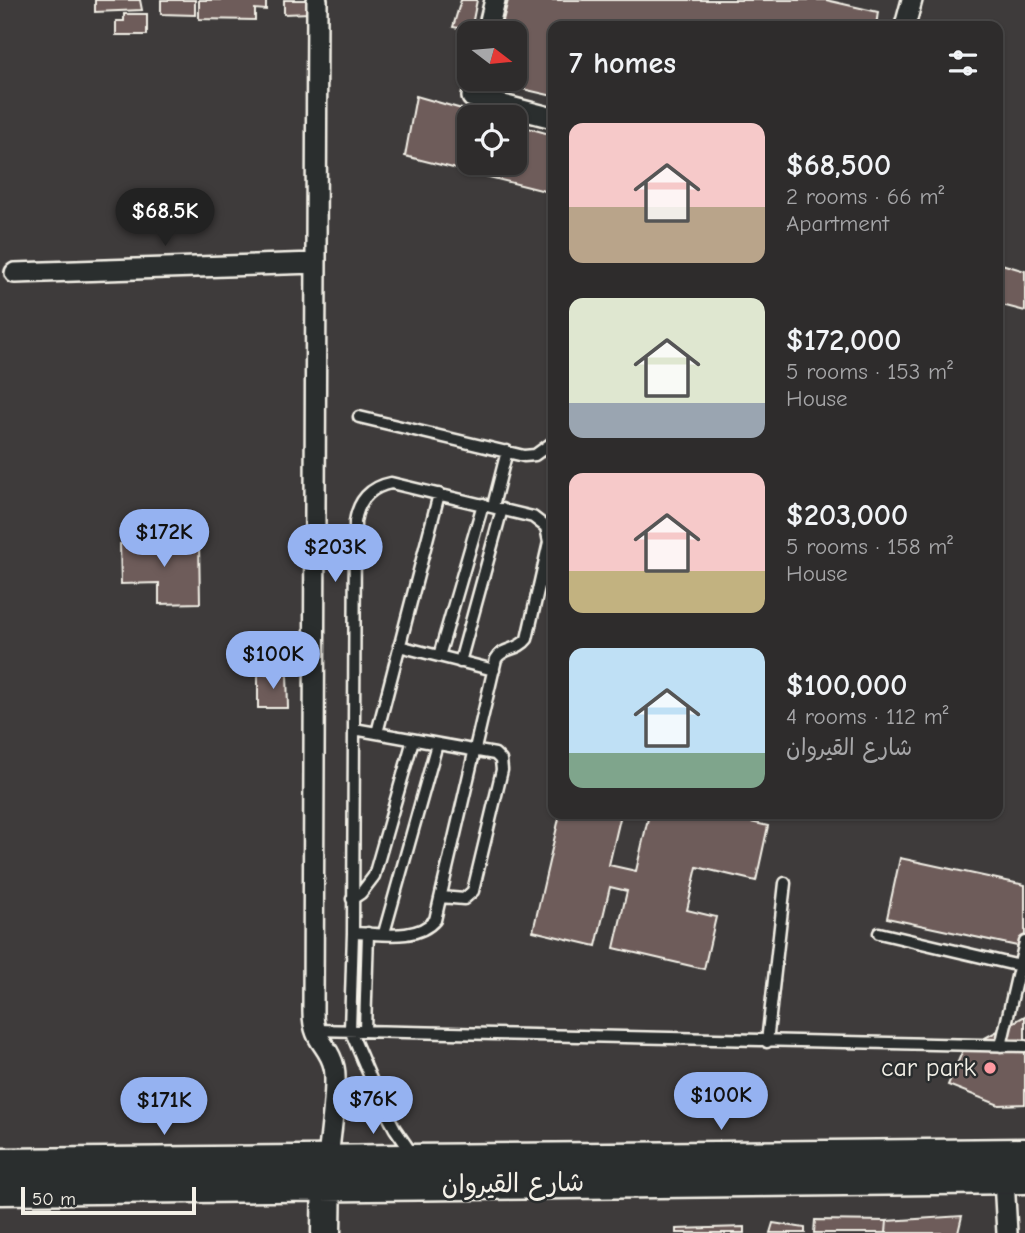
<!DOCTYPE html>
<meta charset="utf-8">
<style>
:root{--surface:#2e2c2c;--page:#363434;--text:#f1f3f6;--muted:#a7a7a9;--line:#494848;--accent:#95b2f1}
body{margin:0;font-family:"Comic Neue","Playpen Sans Arabic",sans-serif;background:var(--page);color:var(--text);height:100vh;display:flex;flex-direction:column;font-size:26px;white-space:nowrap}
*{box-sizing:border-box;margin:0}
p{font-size:23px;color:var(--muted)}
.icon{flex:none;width:38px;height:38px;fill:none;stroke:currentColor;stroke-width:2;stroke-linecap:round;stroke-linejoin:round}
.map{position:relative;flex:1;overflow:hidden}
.drawer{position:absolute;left:548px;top:21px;width:455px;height:798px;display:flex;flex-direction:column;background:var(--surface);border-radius:14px;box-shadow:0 2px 5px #0004,0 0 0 2px var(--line)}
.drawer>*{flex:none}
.needle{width:46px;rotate:106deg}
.buttons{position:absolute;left:457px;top:21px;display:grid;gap:14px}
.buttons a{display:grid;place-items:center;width:70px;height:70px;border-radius:14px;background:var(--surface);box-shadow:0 2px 5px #0004,0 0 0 2px var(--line);font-size:35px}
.scale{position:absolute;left:21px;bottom:18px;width:175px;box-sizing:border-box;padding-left:7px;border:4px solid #f4f1e8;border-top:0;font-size:19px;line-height:24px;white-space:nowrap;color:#f4f1e8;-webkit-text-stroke:5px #2a2d2e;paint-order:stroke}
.price{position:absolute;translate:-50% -60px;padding:0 16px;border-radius:24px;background:var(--accent);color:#111;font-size:23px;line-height:46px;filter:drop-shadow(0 2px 4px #0008)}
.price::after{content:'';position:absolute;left:50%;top:42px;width:21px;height:16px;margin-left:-10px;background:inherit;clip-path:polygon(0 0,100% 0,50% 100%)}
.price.on{background:#222;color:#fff}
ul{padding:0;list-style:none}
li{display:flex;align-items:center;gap:21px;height:175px;padding:0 21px}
li span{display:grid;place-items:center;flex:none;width:196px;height:140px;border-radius:14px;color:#555}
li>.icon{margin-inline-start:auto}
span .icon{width:84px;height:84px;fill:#fffc;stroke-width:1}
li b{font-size:30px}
h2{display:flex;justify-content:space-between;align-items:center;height:84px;padding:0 21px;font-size:30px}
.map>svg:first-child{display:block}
</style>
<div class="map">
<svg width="1025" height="1233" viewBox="0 0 1025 1233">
<rect width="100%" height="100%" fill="#3e3b3b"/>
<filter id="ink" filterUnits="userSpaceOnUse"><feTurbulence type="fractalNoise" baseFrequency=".0143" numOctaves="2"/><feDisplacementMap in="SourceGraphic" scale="14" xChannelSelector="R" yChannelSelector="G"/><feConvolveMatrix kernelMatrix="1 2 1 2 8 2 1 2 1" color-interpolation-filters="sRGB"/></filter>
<g filter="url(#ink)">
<path fill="#6e5c5a" stroke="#f4f1e8" stroke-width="2" d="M 95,0 L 140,0 L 142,10 L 95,12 Z
M 161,0 L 195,0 L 195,15 L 161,14 Z
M 199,0 L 266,0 L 266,10 L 255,9 L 255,20 L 199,19 Z
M 284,0 L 310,0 L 310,13 L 284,14 Z
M 461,0 L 477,0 L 471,30 L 453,27 Z
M 508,0 L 826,0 L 878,12 L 876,26 L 553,26 L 553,96 L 488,81 L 488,79 L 514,79 L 514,33 L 500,33 Z
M 124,14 L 147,14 L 147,35 L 116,35 L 116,21 L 124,21 Z
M 416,96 L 490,117 L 469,117 L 469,163 L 514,163 L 514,124 L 553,135 L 553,193 L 405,156 Z
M 998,263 L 1025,271 L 1025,311 L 998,304 Z
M 199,542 L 200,603 L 159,604 L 159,583 L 121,584 L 120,544 Z
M 287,673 L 288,708 L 258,708 L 258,674 Z
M 560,814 L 621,814 L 609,865 L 636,871 L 649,814 L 717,814 L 768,826 L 756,881 L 697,867 L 687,910 L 716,917 L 704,969 L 614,948 L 627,891 L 610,887 L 596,946 L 533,931 Z
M 900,858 L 1025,885 L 1025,934 L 1022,947 L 887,918 Z
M 1025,1016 L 1025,1104 L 999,1105 L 948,1085 L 963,1050 Z
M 962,1216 L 958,1233 L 886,1233 L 887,1221 Z
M 815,1220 L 887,1221 L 886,1233 L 814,1233 Z
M 773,1223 L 805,1228 L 805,1233 L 770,1233 Z
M 744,1227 L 744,1233 L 676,1233 L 676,1229 Z"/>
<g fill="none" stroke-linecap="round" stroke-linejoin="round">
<g stroke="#f4f1e8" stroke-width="15">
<path id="service" d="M 359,417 L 524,456 L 535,455 L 553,442
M 391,483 L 533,517 L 546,527 L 549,542 L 527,639 C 518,651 503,647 496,659 L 435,920 C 416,942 378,933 353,933 L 355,522 C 358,501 370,487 391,483 Z
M 493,506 L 507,451
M 998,553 L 998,557
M 399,646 L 494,670
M 439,656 L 483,504
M 460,662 L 502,509
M 354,729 L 495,754 L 501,760 L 502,770 L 473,891 L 464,899 L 441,897
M 377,733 L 439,494
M 352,899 L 361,893 L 374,876 L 413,740
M 353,933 L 350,1030 L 382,1105 L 395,1129 L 413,1155
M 384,933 L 437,744
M 879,933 L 1020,966
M 315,1030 L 1025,1046
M 365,1030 L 368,933
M 767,1042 L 785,883
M 1001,1046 L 1025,942"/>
</g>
<g stroke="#f4f1e8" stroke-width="24">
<path id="minor" d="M 317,0 L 313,1012 C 313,1043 329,1044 334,1067 C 338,1085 330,1138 328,1159
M 905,26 L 912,0
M 487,33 L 495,0
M 477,79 L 472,97 L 553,118
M 15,273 L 316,263
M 1004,1179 L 1007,1233"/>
</g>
<g stroke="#f4f1e8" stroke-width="33">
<path id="secondary" d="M 0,1163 L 1025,1153
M 0,1190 L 1025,1179
M 326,1233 L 327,1169"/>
</g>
<use href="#service" stroke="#2a2d2e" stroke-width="10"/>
<use href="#minor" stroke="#2a2d2e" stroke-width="19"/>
<use href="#secondary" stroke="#2a2d2e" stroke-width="28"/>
</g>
</g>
<circle fill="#ff9aa2" stroke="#2a2d2e" stroke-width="2.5" cx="990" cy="1068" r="7"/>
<g text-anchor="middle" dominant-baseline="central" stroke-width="5" stroke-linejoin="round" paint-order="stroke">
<g font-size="26" fill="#f4f1e8" stroke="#2a2d2e" text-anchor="end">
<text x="976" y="1068">car park</text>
</g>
<g font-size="26" fill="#f4f1e8" stroke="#2a2d2e">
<text transform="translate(513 1184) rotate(-1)">شارع القيروان</text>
</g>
</g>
</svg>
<div class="buttons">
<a><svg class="needle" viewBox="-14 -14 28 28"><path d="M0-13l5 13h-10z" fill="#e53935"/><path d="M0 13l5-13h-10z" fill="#a7a7a9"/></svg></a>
<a><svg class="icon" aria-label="locate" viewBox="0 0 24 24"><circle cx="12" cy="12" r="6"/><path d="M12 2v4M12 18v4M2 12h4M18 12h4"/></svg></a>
</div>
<div class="scale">50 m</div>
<b class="price on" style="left:165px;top:248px">$68.5K</b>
<b class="price" style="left:164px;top:569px">$172K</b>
<b class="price" style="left:335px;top:584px">$203K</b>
<b class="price" style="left:273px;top:691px">$100K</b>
<b class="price" style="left:721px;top:1132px">$100K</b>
<b class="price" style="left:373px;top:1136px">$76K</b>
<b class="price" style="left:164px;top:1137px">$171K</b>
<section class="drawer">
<h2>7 homes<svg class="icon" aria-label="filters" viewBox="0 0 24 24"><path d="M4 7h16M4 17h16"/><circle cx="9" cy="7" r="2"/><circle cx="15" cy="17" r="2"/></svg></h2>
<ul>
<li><span style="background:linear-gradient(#f6c9c9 60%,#b9a48a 0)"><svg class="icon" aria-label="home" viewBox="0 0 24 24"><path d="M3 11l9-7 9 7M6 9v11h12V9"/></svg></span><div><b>$68,500</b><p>2 rooms · 66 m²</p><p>Apartment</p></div></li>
<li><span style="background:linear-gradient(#dfe7d0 75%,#9aa5b1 0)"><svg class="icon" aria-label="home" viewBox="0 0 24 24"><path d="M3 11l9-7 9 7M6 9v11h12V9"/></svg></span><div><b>$172,000</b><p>5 rooms · 153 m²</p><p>House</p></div></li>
<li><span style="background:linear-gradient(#f6c9c9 70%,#c2b280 0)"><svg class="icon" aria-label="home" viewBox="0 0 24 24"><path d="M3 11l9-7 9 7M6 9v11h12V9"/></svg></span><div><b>$203,000</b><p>5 rooms · 158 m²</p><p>House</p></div></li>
<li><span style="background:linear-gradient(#bfe0f5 75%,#7fa58c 0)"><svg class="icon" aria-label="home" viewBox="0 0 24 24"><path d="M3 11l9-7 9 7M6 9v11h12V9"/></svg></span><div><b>$100,000</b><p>4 rooms · 112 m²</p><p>شارع القيروان</p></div></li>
</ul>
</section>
</div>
